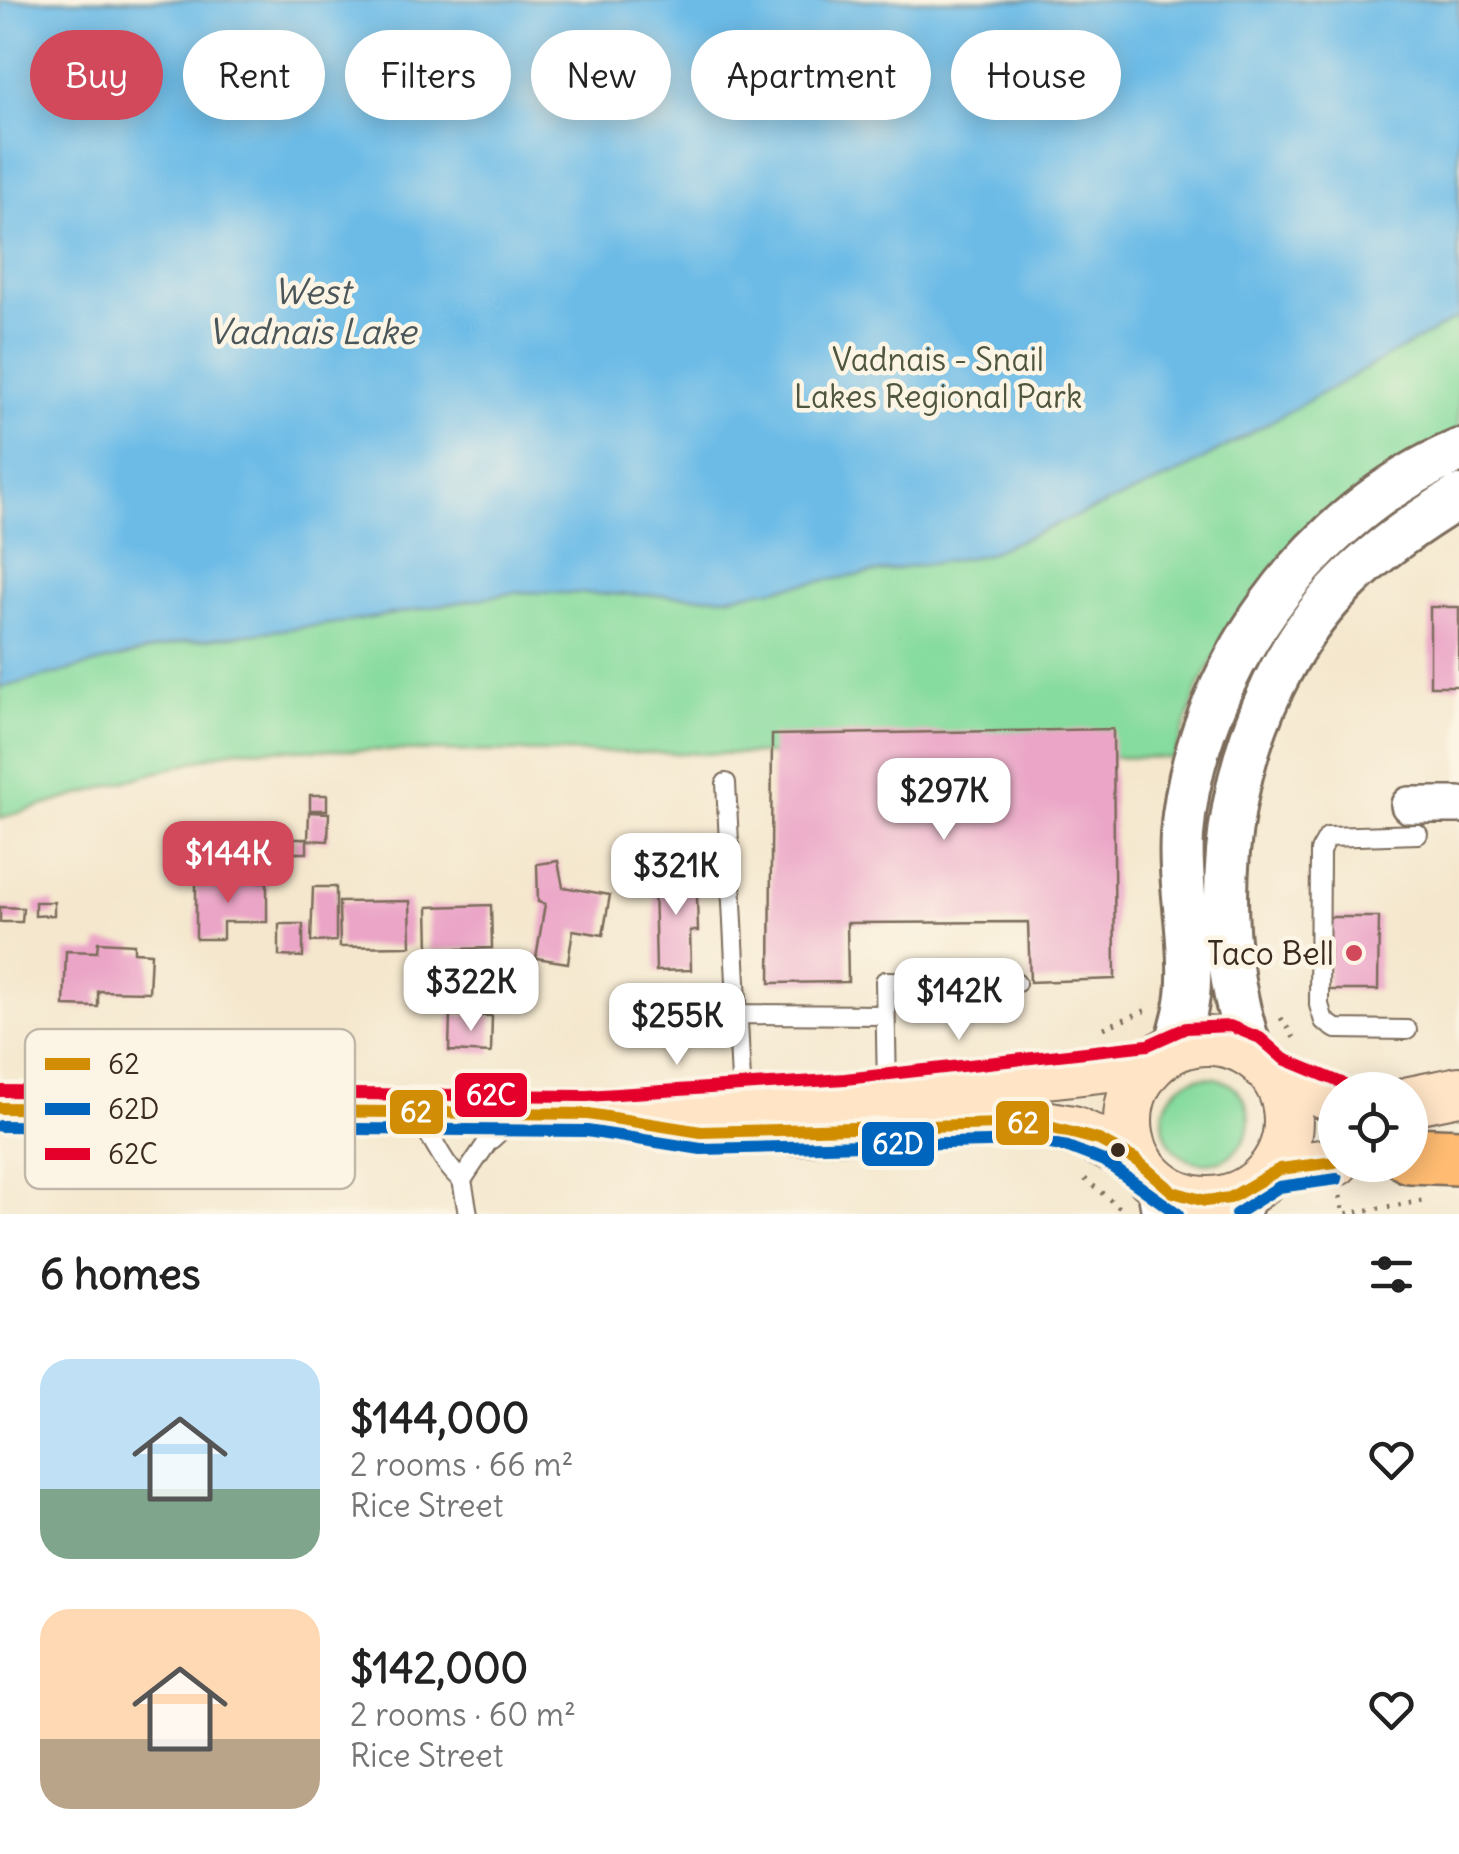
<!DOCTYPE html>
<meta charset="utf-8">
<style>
:root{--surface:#fff;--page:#f2f2f2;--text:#222;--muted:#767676;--accent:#d1495b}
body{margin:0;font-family:Delius,sans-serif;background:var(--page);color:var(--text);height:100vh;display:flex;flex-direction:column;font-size:38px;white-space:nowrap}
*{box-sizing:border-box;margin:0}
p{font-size:32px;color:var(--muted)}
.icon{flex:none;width:55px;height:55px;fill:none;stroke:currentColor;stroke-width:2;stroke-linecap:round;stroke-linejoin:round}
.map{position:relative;height:1214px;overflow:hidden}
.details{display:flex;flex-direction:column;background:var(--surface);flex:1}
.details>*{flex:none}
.top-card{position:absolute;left:30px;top:30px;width:1400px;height:90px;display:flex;gap:20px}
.controls{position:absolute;left:1318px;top:1072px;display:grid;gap:20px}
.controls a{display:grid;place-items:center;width:110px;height:110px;border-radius:50%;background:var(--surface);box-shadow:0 5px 25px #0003;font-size:50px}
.price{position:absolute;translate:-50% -85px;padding:0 22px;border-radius:20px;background:#fff;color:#222;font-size:32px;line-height:65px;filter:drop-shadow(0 2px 5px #0008)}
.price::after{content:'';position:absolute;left:50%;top:60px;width:30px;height:22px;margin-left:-15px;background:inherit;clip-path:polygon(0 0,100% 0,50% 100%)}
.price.active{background:var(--accent);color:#fff}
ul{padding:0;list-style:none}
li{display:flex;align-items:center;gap:30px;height:250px;padding:0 40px}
li span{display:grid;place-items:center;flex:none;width:280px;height:200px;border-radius:30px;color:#555}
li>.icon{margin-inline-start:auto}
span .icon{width:120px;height:120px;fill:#fffc;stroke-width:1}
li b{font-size:42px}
h2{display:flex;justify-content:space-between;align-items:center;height:120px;padding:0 40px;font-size:42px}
.pill{padding:0 35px;border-radius:45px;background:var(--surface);box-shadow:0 5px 25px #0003;font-size:35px;line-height:90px}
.pill.active{background:var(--accent);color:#fff}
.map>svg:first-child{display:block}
</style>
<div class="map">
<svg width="1459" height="1214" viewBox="0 0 1459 1214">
<rect width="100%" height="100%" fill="#fcf5e5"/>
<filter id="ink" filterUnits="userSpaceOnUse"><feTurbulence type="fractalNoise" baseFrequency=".01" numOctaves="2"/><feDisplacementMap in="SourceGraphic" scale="20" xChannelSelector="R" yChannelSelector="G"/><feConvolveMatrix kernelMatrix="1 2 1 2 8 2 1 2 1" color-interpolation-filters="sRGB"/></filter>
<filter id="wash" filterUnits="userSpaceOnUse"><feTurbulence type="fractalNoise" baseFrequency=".0048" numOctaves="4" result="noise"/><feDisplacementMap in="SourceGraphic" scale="40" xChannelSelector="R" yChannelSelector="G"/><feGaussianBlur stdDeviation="2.25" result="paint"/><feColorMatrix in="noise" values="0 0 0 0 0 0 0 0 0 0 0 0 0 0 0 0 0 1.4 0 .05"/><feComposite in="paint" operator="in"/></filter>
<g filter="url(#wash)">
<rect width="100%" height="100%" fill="#f4e7cd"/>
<path fill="#86db9e" stroke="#60825e" stroke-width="2.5" d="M 0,0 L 1459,0 L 1459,434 L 1220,648 L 1199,686 L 1174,758 L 236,749 L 0,818 Z
M1163 1120a43 43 0 1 1 86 0a43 43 0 1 1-86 0Z"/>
<path fill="#6cbbe7" stroke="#547282" stroke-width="2.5" d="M 0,0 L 1459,0 L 1459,317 L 1173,476 L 984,555 L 724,597 L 517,592 L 354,621 L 183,642 L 0,688 Z"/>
<g id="blocks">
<path fill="#eba5c7" d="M 1430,607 L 1459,607 L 1459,686 L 1430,686 Z
M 1113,729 L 1115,979 L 1030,982 L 1028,922 L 847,923 L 848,982 L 770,983 L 772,735 Z
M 310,795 L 327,795 L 327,810 L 310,810 Z
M 309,812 L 329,813 L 328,841 L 308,840 Z
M 294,839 L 307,839 L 307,853 L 294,853 Z
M 558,861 L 563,887 L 610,895 L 603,935 L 573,930 L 568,963 L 536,958 L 545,904 L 538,902 L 537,864 Z
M 670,864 L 696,864 L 698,931 L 690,931 L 691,970 L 656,971 L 654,880 L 670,880 Z
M 196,881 L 267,882 L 267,922 L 223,922 L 223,939 L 196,939 Z
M 313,887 L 336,887 L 336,941 L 311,942 Z
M 410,901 L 411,946 L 340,947 L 339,902 Z
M 35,902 L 54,902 L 54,915 L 35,916 Z
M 491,905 L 492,948 L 429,950 L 428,907 Z
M 0,907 L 23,908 L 22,922 L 0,922 Z
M 1328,917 L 1379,917 L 1378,990 L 1328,990 Z
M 279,924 L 303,924 L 303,957 L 279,956 Z
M 98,942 L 134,944 L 134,952 L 151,953 L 149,992 L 98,991 L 98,1007 L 64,1006 L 66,951 L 97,952 Z
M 412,980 L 431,980 L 431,1002 L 412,1002 Z
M 450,1015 L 492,1016 L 491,1053 L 449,1051 Z"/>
</g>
</g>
<g filter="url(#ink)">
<use href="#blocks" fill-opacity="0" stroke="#7c6c5b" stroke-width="2.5"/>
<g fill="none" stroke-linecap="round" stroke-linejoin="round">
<g stroke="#7c6c5b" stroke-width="22">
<path id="service" d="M 726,783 L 742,1101
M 739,1014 L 885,1015
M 1407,1030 L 1336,1029 L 1324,1021 L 1319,1005 L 1320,851 L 1328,837 L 1418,834
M 887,1091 L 885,981 L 1016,983
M 416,1119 C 436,1137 440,1163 462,1180 L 468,1214
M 462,1180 L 487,1143 L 509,1123"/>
</g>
<g stroke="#7c6c5b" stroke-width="40">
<path id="minor" d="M 1409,805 L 1459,805
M 1154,1180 L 1160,1214
M 1241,1214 L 1252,1189"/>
</g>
<g stroke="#7c6c5b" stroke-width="48">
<path id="tertiary" d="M 1176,1047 C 1182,1026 1189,1003 1189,980 C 1191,932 1179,884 1182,835 C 1194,674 1311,512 1459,451
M 1252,1054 C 1198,903 1228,701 1344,584 C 1378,549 1418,522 1459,497"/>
</g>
<g stroke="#7c6c5b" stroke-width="52">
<path id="secondary" d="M1128 1121a80 80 0 1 1 160 0a80 80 0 1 1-160 0Z
M 1272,1072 L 1335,1099
M 1410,1101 L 1459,1091
M 0,1108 L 588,1114 L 847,1096 L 1154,1062
M 790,1131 L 1034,1123 L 1073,1130 L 1138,1160
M 1272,1171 L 1335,1162"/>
</g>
<g stroke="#7c6c5b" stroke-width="60">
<path id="motorway" d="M 1410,1155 L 1459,1157"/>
</g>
<path stroke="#7c6c5b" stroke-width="5" stroke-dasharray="2.5 8" stroke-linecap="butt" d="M 1281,1018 L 1294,1038
M 1104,1028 L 1149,1009
M 1085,1179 L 1126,1213
M 1340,1196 L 1344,1214 L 1428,1200"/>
<use href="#service" stroke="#fff" stroke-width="18"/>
<use href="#minor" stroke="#fff" stroke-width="35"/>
<use href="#tertiary" stroke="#fff" stroke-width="42"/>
<use href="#secondary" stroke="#ffe4c6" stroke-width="48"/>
<use href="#motorway" stroke="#febb71" stroke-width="55"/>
<g stroke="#fcf5e5" stroke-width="20">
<path id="bus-1" d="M 0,1108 L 588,1114 L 701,1132 L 1034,1123 L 1099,1140 L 1135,1159 L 1173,1192 L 1205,1201 L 1230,1198 L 1280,1169 L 1335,1162"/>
</g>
<g stroke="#fcf5e5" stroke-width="20">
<path id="bus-2" d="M 0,1126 L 587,1131 L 701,1149 L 1033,1141 L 1068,1147 L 1104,1161 L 1178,1214
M 1236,1214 L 1279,1187 L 1337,1179"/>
</g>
<g stroke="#fcf5e5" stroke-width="20">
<path id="bus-3" d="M 0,1091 L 587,1096 L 845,1079 L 1148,1045 L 1186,1028 L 1230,1026 L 1260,1038 L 1284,1059 L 1342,1083"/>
</g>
<use href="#bus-1" stroke="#d18d06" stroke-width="12"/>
<use href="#bus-2" stroke="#0065bd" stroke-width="12"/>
<use href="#bus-3" stroke="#e4002b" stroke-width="12"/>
</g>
</g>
<circle fill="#d1495b" stroke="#fcf5e5" stroke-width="4" cx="1354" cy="953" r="10"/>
<circle fill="#3b2a1e" stroke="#fcf5e5" stroke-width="4" cx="1118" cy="1150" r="9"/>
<g text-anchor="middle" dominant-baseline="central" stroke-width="9" stroke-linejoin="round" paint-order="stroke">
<g font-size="32" fill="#4e563e" stroke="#fcf5e5">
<text x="938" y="359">Vadnais - Snail<tspan x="938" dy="37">Lakes Regional Park</tspan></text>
</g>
<g font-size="32" fill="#3b2a1e" stroke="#fcf5e5" text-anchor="end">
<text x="1334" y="953">Taco Bell</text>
</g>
<g font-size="35" font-style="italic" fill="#4a565a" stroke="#fcf5e5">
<text x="312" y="291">West<tspan x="312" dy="40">Vadnais Lake</tspan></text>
</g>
</g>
<rect x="25" y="1029" width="330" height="160" rx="15" fill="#fcf5e5" stroke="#c2b8a9" stroke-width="2.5"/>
<rect x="45" y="1058" width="45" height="12" fill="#d18d06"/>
<rect x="45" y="1103" width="45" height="12" fill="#0065bd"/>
<rect x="45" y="1148" width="45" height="12" fill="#e4002b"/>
<g font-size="28" fill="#3b2a1e">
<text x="108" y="1074">62</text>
<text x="108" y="1119">62D</text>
<text x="108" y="1164">62C</text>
</g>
<g stroke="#fcf5e5" stroke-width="4">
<rect x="453" y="1071" width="76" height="48" rx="10" fill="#e4002b"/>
<rect x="388" y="1088" width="57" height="48" rx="10" fill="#d18d06"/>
<rect x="994" y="1099" width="57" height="48" rx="10" fill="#d18d06"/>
<rect x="860" y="1120" width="76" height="48" rx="10" fill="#0065bd"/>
</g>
<g font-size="28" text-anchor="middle" font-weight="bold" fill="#fff">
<text x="491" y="1105">62C</text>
<text x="416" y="1122">62</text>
<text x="1023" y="1133">62</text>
<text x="898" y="1154">62D</text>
</g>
</svg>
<div class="controls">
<a><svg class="icon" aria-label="locate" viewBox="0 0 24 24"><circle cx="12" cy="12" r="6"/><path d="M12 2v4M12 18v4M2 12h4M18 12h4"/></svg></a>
</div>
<b class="price" style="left:944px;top:843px">$297K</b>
<b class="price active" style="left:228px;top:906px">$144K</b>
<b class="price" style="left:676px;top:918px">$321K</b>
<b class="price" style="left:471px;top:1034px">$322K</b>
<b class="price" style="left:959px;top:1043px">$142K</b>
<b class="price" style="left:677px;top:1068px">$255K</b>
<div class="top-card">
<a class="pill active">Buy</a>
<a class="pill">Rent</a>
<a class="pill">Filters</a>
<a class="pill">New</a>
<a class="pill">Apartment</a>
<a class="pill">House</a>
</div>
</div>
<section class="details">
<h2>6 homes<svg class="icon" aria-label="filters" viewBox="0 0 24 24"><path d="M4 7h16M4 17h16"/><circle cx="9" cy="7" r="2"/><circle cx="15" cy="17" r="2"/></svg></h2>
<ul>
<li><span style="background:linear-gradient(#bfe0f5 65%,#7fa58c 0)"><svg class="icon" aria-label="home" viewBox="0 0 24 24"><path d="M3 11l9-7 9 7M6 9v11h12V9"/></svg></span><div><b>$144,000</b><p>2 rooms · 66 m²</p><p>Rice Street</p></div><svg class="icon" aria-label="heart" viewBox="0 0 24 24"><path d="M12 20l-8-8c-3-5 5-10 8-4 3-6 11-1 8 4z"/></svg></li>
<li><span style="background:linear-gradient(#ffd9b3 65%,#b9a48a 0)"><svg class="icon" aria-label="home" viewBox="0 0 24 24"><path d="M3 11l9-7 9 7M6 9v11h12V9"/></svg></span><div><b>$142,000</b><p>2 rooms · 60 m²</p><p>Rice Street</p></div><svg class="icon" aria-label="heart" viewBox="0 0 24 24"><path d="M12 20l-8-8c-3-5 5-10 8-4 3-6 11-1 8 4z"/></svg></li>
</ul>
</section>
